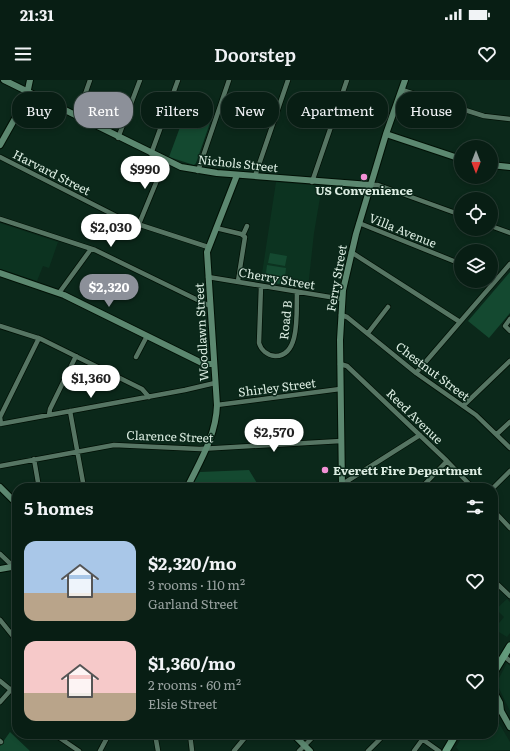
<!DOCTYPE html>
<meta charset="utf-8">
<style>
:root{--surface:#081e14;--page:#11271d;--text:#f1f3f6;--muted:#98a2a0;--line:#293c34;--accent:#8c9099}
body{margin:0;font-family:Literata,serif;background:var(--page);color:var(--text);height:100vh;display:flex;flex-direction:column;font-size:15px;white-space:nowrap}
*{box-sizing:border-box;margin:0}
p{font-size:13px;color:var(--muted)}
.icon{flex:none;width:22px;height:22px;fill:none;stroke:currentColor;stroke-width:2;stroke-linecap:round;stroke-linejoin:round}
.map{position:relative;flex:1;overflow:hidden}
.panel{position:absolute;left:12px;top:403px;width:486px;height:256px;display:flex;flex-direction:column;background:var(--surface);border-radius:16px;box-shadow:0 2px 6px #0003,0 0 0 1px var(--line)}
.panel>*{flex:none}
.guide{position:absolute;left:12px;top:12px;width:486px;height:36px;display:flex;gap:8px}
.needle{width:26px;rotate:180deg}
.controls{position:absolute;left:454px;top:60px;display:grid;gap:8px}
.controls a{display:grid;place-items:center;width:44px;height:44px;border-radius:50%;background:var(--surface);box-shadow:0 2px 6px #0003,0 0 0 1px var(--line);font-size:20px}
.price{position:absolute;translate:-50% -34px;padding:0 9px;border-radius:14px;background:#fff;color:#222;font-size:13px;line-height:26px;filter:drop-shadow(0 1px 2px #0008)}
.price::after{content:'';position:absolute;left:50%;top:24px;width:12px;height:9px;margin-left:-6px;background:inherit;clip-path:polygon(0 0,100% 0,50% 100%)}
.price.current{background:var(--accent);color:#fff}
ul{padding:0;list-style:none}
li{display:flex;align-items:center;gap:12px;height:100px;padding:0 12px}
li span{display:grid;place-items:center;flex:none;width:112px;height:80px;border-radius:12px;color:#555}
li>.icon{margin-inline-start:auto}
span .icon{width:48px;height:48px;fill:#fffc;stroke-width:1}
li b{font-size:17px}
h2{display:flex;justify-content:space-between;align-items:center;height:48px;padding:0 12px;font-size:17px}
.chip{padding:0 14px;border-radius:16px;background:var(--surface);box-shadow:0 2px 6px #0003,0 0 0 1px var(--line);font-size:14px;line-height:36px}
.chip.current{background:var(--accent);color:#fff}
.status{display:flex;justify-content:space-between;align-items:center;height:28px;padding:0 20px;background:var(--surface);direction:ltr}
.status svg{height:11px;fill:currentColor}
header{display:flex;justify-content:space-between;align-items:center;height:52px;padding:0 12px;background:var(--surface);font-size:18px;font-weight:600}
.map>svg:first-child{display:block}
</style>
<div class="status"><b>21:31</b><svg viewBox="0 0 49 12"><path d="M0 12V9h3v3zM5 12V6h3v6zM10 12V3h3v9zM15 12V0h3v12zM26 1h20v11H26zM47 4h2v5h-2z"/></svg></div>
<header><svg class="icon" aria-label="menu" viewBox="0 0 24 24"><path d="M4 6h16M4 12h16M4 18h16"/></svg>Doorstep<svg class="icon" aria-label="heart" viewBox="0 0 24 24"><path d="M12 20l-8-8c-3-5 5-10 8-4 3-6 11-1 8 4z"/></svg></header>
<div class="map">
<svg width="510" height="671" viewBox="0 0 510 671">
<rect width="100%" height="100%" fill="#0b281a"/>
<path fill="#0c3320" d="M 276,102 L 322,106 L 314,153 L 308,208 L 261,200 Z
M 0,143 L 58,162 L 49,188 L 43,186 L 37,201 L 0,189 Z
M 507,519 L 510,522 L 510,553 L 507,557 L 494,549 L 504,537 L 496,529 Z
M 507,583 L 510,586 L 510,631 L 497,604 L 499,598 Z
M 493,633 L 510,662 L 510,670 L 459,671 L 456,667 L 464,654 L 493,654 Z"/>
<path fill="#144930" d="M 186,31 L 211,40 L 196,83 L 194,85 L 169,77 Z
M 270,173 L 287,176 L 285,186 L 268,183 Z
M 267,185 L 286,188 L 284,205 L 265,201 Z
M 510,192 L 510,233 L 489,258 L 468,241 Z
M 249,390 L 260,408 L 191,408 L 200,392 Z
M 10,652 L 30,671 L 0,671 L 0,666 Z"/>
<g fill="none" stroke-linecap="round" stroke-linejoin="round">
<g stroke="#001005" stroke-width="6">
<path id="street" d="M 402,10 L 484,36 L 510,39
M 77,37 L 90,0
M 118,58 L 140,0
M 151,74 L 178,0
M 0,77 L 122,139 L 208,167
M 198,91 L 229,0
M 255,96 L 288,0
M 312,102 L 347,0
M 370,105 L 378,105 L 461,135
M 0,139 L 95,170 L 210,226
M 359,143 L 461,184
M 139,144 L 165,81
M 491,146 L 510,153
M 216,148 L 241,154 L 245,157 L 238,201
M 243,155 L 247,146
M 351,172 L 460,242
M 208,197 L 342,219
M 261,206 L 259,263 C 261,270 267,275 275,276 C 301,277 296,230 297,212
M 59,213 L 91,169
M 341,235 L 347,237 L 416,293 L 476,335 L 510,368
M 510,239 L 505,246 L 510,251
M 0,246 L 41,259 L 142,309 L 149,317
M 368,253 L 388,227
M 136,277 L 147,256
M 340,284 L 347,286 L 447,381 L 473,408
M 416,293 L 510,184
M 217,325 L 340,309
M 463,326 L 510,281
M 70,331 L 84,408
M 49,335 L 50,329 L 76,276
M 0,344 L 185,310 L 215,303
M 1,344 L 0,337 L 39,258
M 497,354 L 510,342
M 34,379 L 39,408
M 0,386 L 114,365 L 200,369 L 341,361
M 341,405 L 420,355
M 421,408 L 447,381
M 493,408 L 510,391
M 493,430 L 510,448
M 0,474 L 17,490
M 493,500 L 510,516
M 0,540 L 17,561
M 504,576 L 510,581
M 0,601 L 11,610
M 0,622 L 17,603
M 54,654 L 79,671
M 155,654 L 158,671
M 190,654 L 192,671
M 415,654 L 439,671
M 0,661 L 1,662
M 100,671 L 109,654
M 234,671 L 248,654
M 299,671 L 316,654
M 368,671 L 385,654
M 414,671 L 422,660"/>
</g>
<g stroke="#001005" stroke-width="8">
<path id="secondary" d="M 4,0 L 181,87 L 217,93 L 370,105
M 386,54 L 461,79
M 0,65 L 26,19 L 30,0
M 491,85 L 510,87
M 0,193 L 64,215 L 204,284 L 213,284
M 0,407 L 17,424
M 187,408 C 200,381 216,356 217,325 L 207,172 L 237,95
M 342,408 L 340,260 L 343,210 L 356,154 L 386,54 L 405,0
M 0,489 L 17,486
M 493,610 L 500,623 L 501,631
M 493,623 L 501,631 L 510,647
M 293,654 L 310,671"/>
</g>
<g stroke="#001005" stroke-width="9">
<path id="primary" d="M 493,594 L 510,566
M 446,671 L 456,654"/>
</g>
<use href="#street" stroke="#567563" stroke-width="4.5"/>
<use href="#secondary" stroke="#5c8870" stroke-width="6"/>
<use href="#primary" stroke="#639b7c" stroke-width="7"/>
</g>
<g fill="#f391d6" stroke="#0b281a" stroke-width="1.5">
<circle cx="364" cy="97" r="4"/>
<circle cx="325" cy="390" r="4"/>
</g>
<g text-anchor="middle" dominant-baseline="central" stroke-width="3" stroke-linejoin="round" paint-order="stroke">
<g font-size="12" fill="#dcede2" stroke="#0b281a">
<text transform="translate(238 83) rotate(6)">Nichols Street</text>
<text transform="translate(52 92) rotate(27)">Harvard Street</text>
<text transform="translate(403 150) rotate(22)">Villa Avenue</text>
<text transform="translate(277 198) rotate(10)">Cherry Street</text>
<text transform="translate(336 198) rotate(-80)">Ferry Street</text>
<text transform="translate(285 240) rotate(-84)">Road B</text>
<text transform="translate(201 252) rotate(-93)">Woodlawn Street</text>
<text transform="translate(433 291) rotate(37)">Chestnut Street</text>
<text transform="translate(277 307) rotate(-7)">Shirley Street</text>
<text transform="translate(415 336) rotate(44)">Reed Avenue</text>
<text transform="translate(170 356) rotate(2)">Clarence Street</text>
</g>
<g font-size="12" font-weight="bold" fill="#dcede2" stroke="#0b281a">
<text x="364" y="110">US Convenience</text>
<text x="333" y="390" text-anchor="start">Everett Fire Department</text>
</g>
</g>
</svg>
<div class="controls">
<a><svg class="needle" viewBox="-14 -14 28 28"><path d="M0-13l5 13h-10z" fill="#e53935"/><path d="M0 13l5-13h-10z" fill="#98a2a0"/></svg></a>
<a><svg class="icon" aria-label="locate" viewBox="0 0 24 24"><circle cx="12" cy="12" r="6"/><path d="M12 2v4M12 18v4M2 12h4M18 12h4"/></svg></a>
<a><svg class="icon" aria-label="layers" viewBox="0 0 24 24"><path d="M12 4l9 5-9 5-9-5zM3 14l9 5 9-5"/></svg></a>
</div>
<b class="price" style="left:145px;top:110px">$990</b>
<b class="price" style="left:111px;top:168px">$2,030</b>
<b class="price current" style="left:109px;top:228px">$2,320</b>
<b class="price" style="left:91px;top:319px">$1,360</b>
<b class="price" style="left:274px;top:373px">$2,570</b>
<div class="guide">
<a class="chip">Buy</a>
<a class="chip current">Rent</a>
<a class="chip">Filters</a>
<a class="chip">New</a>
<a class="chip">Apartment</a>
<a class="chip">House</a>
</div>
<section class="panel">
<h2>5 homes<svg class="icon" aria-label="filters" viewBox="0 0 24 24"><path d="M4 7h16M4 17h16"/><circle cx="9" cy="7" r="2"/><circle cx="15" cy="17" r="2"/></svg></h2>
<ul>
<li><span style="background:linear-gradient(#a9c7e8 65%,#b9a48a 0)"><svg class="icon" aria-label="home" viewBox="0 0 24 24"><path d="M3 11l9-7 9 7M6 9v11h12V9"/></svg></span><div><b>$2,320/mo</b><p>3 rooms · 110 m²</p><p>Garland Street</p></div><svg class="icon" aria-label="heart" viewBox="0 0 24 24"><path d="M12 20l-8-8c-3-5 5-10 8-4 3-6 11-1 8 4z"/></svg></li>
<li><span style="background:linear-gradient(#f6c9c9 65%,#b9a48a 0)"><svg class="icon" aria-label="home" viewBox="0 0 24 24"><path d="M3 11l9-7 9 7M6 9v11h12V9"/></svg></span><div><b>$1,360/mo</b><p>2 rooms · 60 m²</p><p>Elsie Street</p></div><svg class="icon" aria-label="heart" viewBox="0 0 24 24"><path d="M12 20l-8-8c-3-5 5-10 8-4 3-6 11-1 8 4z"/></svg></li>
</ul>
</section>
</div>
